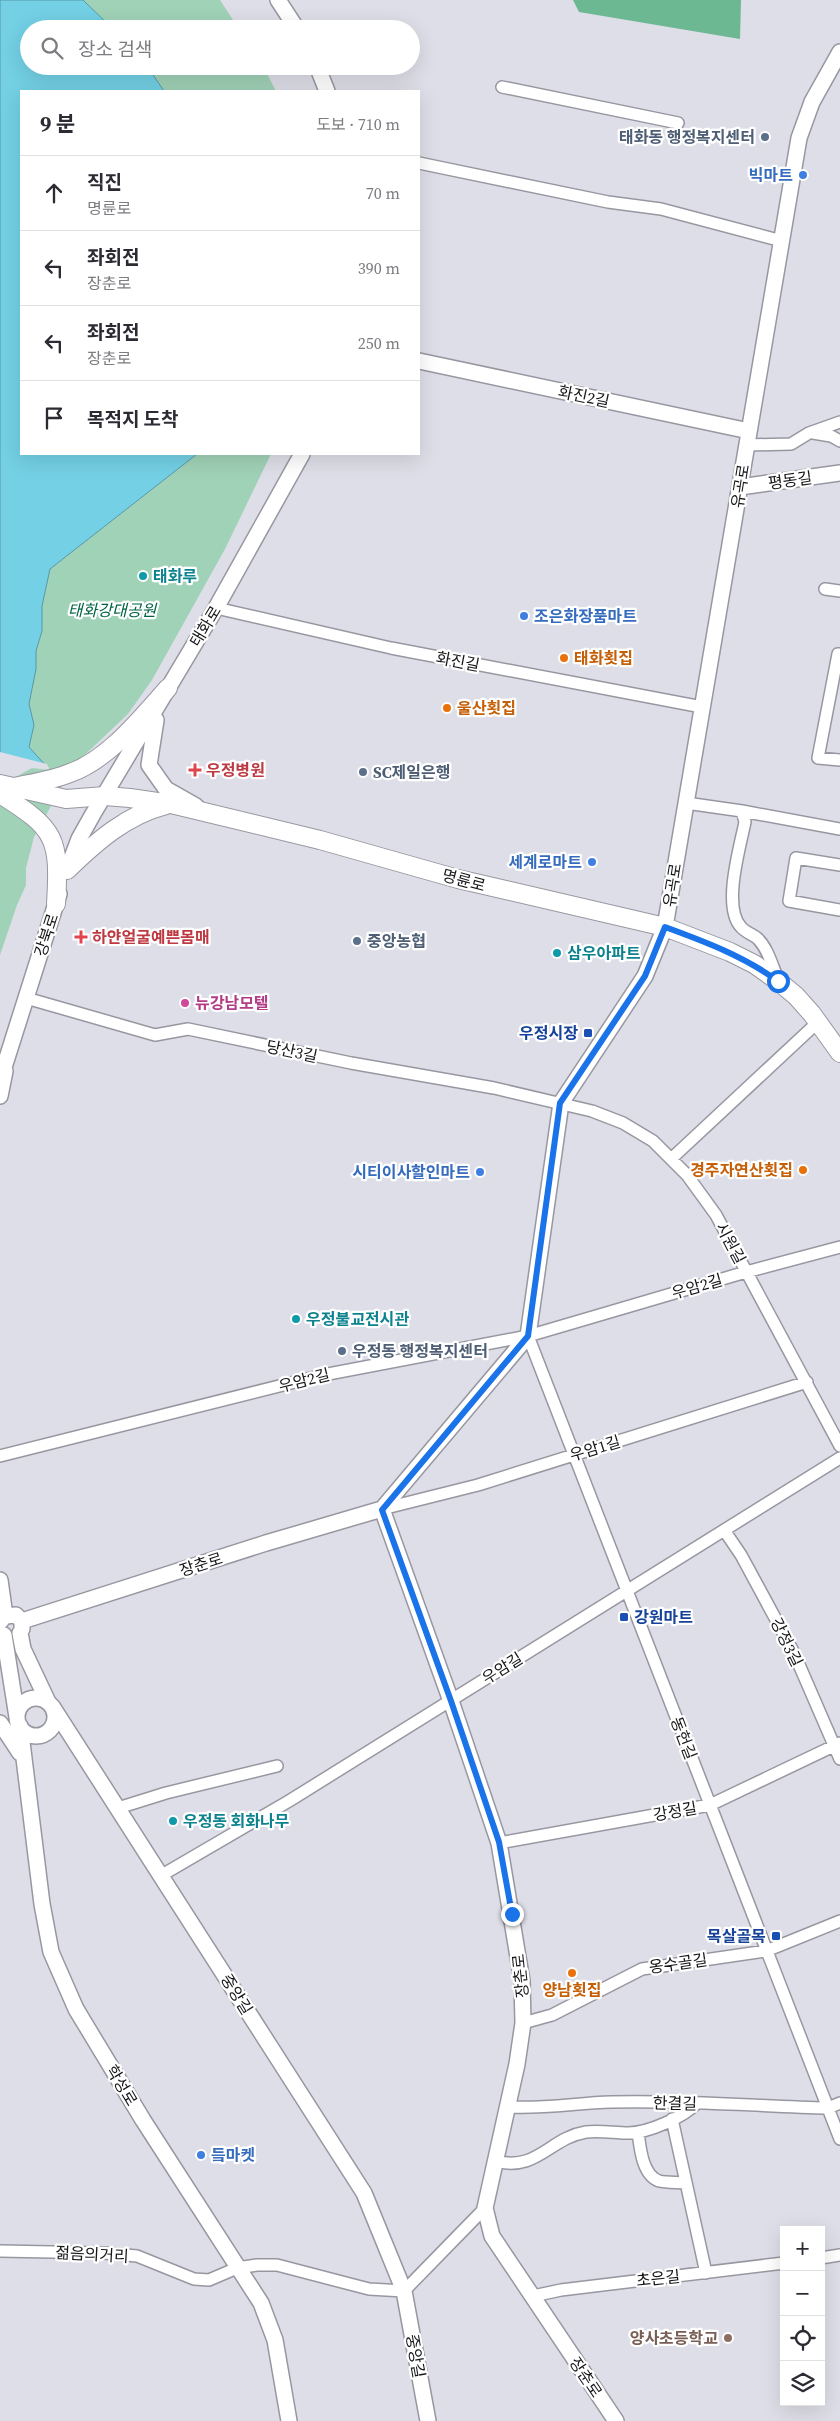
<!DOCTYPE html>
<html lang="ko">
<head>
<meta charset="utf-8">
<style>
  body { margin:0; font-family:"Source Serif 4","Noto Sans KR",serif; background:#f7f7f7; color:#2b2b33 }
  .controls { position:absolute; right:15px; bottom:15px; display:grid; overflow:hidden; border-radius:0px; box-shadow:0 5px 20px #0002 }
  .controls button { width:45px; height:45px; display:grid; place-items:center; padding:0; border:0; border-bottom:1px solid #e1e1e2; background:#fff; color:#2b2b33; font:25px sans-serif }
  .stop { position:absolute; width:15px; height:15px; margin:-11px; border:4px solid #1a73e8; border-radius:50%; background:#fff }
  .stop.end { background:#1a73e8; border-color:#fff; box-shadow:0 1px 5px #0008 }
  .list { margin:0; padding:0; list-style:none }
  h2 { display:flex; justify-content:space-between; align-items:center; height:65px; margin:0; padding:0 20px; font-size:21px }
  h2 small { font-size:16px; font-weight:400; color:#7c7c81 }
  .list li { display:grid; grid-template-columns:32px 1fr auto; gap:15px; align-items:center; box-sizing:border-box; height:75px; padding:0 20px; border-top:1px solid #e1e1e2 }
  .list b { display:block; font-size:19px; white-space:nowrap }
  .list p { margin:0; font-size:16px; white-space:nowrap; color:#7c7c81 }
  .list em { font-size:16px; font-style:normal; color:#7c7c81 }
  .icon { flex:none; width:28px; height:28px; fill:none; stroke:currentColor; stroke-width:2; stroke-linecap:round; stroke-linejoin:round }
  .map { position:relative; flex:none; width:840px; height:2421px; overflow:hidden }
  .search { position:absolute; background:#fff; box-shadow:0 5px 20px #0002; left:20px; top:20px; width:400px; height:55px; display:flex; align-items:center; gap:12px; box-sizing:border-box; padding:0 18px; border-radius:28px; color:#7c7c81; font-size:19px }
  .panel { position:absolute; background:#fff; box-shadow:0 5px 20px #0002; left:20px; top:90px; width:400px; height:365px; border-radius:0px }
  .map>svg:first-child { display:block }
</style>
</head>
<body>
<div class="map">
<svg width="840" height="2421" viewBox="0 0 840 2421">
  <rect width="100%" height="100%" fill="#dedee8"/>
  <!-- green -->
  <path fill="#a0d2b7" d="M83 0H220L239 29H113Z
    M147 66H263L276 91H164Z
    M197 454H271L225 549 152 680 128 714 73 766 34 837 26 868V885L17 905 0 955V796L29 747 34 725 29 704 36 669V651L42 631V606L50 569Z"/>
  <!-- forest -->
  <path fill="#6cb893" d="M573 0H741L740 39 579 12Z"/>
  <!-- water -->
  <path fill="#73d0e5" stroke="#5798a8" d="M0 0H83L113 29H29V66H147L164 91H21V454H197L50 569 42 606V631L36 651V669L29 704 34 725 29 747 48 768 31 766 12 776 0 796Z"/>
  <!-- pier -->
  <path fill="#dedee8" d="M0 752 47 764 50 770 32 768 14 778 0 799Z"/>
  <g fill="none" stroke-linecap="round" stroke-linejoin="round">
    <defs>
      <path id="street" d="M502 87 678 123
        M419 163 608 202 661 209 782 241
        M813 433 831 436 840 441
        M747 445 791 444 809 433 840 422
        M825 589 840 591
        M216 608 391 648 702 707
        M840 654H838L818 758 840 760
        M686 803 742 811 840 829
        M742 811 745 822C740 847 722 907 741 927 745 932 752 934 757 938 768 948 772 966 778 979
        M840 865 796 858 789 901 840 910
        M26 998 155 1035 188 1029 351 1063 494 1088 592 1111 623 1123 653 1141 687 1175 716 1215 840 1446
        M671 1159 818 1022
        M528 1336 840 2139
        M0 1456 323 1375 528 1336 746 1272 840 1247
        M382 1509 478 1485 807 1382
        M724 1530 741 1555 794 1653 840 1759
        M118 1808 166 1793 277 1766
        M499 1843 710 1805 840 1743
        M162 1875 289 1801 840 1458
        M523 2023 552 2015 642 1969 766 1951 840 1921
        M509 2107C544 2109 577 2103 611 2102 683 2100 756 2106 828 2108L840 2103
        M672 2119 706 2273
        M638 2132C640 2147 642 2175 659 2181 667 2183 678 2182 686 2183
        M495 2161C538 2172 549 2138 586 2132 599 2130 615 2133 628 2133 648 2133 684 2117 697 2103
        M0 2251 104 2253 137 2256 194 2279 209 2280 237 2268 257 2265H277L369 2289 404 2291 485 2208
        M821 2258 840 2255
        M533 2296 561 2290 784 2263"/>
      <path id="secondary" d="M278 0 297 29
        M317 66 327 91
        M419 361 749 431
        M740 487 840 473
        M156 720 149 765 166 789 196 806
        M68 868 79 839 93 814 216 608 302 454
        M0 1080 59 894
        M0 1096 5 1071
        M0 1580 5 1616
        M22 1621 266 1543 382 1509
        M0 1622 5 1616 16 1615 22 1621V1629
        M20 1633 23 1649 48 1702
        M4 1635 17 1717
        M17 1717a19 19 0 1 1 38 0a19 19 0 1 1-38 0Z
        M52 1706 364 2193 404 2291 428 2421
        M0 1723 20 1753
        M20 1726 42 1904 51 1952 76 2009 143 2120 261 2303 275 2340 289 2421
        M616 2421 492 2236 485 2208 517 2064 523 2023 522 1981 499 1843 451 1701 382 1509 528 1336 561 1103 645 976 665 927 799 138 812 102 840 52"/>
      <path id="primary" d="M0 784 66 799 105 796 130 798 171 804 320 840 458 879 665 927 730 952 754 964 778 981 796 996 812 1014 840 1053
        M14 787C33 783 53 780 70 773 108 760 142 717 168 688
        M0 794C56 829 60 838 56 904
        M67 870C96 842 126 815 166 805"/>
    </defs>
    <!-- street casing -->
    <use href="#street" stroke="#9897a1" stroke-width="14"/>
    <!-- secondary casing -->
    <use href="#secondary" stroke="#9897a1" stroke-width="18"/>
    <!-- primary casing -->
    <use href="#primary" stroke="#9897a1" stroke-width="20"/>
    <!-- street -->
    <use href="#street" stroke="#fff" stroke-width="11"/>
    <!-- secondary -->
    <use href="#secondary" stroke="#fff" stroke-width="15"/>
    <!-- primary -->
    <use href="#primary" stroke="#fff" stroke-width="18"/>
  </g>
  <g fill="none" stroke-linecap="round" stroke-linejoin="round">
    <!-- route -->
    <path stroke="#1a73e8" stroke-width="6" d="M512 1914 499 1842 451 1701 382 1510 528 1336 560 1103 645 976 665 927C706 942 743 956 778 981"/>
  </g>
  <!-- markers -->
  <g fill="#5c6f8a" stroke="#fff" stroke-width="2">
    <circle cx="765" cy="137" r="5"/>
    <circle cx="363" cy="772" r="5"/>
    <circle cx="357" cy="941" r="5"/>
    <circle cx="342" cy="1351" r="5"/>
  </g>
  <g fill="#3f7fe0" stroke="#fff" stroke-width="2">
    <circle cx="803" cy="175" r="5"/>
    <circle cx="524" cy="616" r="5"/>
    <circle cx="592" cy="862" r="5"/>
    <circle cx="480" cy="1172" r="5"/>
    <circle cx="201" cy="2155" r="5"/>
  </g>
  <g fill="#0f9aa8" stroke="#fff" stroke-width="2">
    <circle cx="143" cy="576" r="5"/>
    <circle cx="557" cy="953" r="5"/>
    <circle cx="296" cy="1319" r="5"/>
    <circle cx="173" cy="1821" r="5"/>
  </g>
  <g fill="#e8710a" stroke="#fff" stroke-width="2">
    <circle cx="564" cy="658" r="5"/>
    <circle cx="447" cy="708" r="5"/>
    <circle cx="803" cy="1170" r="5"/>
    <circle cx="572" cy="1973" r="5"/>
  </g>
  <g fill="#e0444e" stroke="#fff" stroke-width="2">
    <path d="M192.5 762.5h5v5h5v5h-5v5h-5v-5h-5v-5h5z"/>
    <path d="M78.5 929.5h5v5h5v5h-5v5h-5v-5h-5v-5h5z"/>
  </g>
  <circle fill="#d1479c" stroke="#fff" stroke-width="2" cx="185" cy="1003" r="5"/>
  <g fill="#1a4fb4" stroke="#fff" stroke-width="2">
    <rect x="583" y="1028" width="10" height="10" rx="2.5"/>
    <rect x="619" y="1612" width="10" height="10" rx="2.5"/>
    <rect x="771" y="1931" width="10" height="10" rx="2.5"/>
  </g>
  <circle fill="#8d6e63" stroke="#fff" stroke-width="2" cx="728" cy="2338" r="5"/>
  <g text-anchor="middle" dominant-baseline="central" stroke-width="4.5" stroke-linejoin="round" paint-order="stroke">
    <!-- service labels -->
    <g font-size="16" font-weight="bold" fill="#4e5e75" stroke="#fff" text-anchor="start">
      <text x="755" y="137" text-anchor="end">태화동 행정복지센터</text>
      <text x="373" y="772">SC제일은행</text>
      <text x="367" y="941">중앙농협</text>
      <text x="352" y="1351">우정동 행정복지센터</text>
    </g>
    <!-- shop labels -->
    <g font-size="16" font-weight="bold" fill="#366cbe" stroke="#fff" text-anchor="end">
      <text x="793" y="175">빅마트</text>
      <text x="534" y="616" text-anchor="start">조은화장품마트</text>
      <text x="582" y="862">세계로마트</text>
      <text x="470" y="1172">시티이사할인마트</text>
      <text x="211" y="2155" text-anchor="start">듴마켓</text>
    </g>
    <!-- street labels -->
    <g font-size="16" fill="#17171a" stroke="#fff">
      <text transform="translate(584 396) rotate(12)">화진2길</text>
      <text transform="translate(790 480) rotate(-8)">평동길</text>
      <text transform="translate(740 486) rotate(-81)">유곡로</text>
      <text transform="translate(205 626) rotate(-59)">태화로</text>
      <text transform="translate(458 661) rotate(11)">화진길</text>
      <text transform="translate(464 880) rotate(15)">명륜로</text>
      <text transform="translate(672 885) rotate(-81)">유곡로</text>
      <text transform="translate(46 935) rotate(-72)">강북로</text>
      <text transform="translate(292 1051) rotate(12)">당산3길</text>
      <text transform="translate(731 1243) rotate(62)">시원길</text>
      <text transform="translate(697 1286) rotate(-16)">우암2길</text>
      <text transform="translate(304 1380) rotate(-14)">우암2길</text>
      <text transform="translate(595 1448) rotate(-17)">우암1길</text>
      <text transform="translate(201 1564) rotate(-18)">장춘로</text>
      <text transform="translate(787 1642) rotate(64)">강정3길</text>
      <text transform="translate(502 1668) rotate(-32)">우암길</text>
      <text transform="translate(684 1738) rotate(69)">동헌길</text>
      <text transform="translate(675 1811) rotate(-10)">강정길</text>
      <text transform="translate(678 1963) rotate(-8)">옹수골길</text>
      <text transform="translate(520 1976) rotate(-96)">장춘로</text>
      <text transform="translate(237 1994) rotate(58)">중앙길</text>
      <text transform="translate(122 2085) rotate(59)">학성로</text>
      <text transform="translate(675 2103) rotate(1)">한결길</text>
      <text transform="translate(92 2254) rotate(3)">젊음의거리</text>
      <text transform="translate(658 2278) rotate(-6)">초은길</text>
      <text transform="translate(416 2356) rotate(80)">중앙길</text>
      <text transform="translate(586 2377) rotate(56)">장춘로</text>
    </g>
    <!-- culture labels -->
    <g font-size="16" font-weight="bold" fill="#0d838f" stroke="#fff" text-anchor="start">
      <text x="153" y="576">태화루</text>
      <text x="567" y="953">삼우아파트</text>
      <text x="306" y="1319">우정불교전시관</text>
      <text x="183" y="1821">우정동 회화나무</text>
    </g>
    <!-- park labels -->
    <g font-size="16" font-style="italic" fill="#006442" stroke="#fff">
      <text x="112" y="610">태화강대공원</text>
    </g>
    <!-- food labels -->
    <g font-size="16" font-weight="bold" fill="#c56008" stroke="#fff" text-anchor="start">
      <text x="574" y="658">태화횟집</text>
      <text x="457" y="708">울산횟집</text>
      <text x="793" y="1170" text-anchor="end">경주자연산횟집</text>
      <text x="572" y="1990" text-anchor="middle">양남횟집</text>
    </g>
    <!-- health labels -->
    <g font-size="16" font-weight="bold" fill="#be3a42" stroke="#fff" text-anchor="start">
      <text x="206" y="770">우정병원</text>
      <text x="92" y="937">하얀얼굴예쁜몸매</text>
    </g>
    <!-- hotel labels -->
    <g font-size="16" font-weight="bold" fill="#b23c85" stroke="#fff" text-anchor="start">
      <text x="195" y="1003">뉴강남모텔</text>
    </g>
    <!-- transit labels -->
    <g font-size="16" font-weight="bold" fill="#164399" stroke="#fff" text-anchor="end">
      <text x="578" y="1033">우정시장</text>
      <text x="634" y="1617" text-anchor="start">강원마트</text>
      <text x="766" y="1936">목살골목</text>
    </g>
    <!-- education labels -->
    <g font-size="16" font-weight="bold" fill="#785e54" stroke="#fff" text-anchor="end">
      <text x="718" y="2338">양사초등학교</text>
    </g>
  </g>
</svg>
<div class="controls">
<button>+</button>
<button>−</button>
<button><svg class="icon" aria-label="locate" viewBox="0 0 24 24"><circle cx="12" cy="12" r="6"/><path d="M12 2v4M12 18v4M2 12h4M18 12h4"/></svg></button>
<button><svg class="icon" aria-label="layers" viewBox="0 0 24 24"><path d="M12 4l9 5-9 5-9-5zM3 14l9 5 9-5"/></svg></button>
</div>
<div class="stop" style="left:778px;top:981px"></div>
<div class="stop end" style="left:512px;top:1914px"></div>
<div class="search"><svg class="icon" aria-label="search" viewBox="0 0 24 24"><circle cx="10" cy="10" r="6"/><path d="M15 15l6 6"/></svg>장소 검색</div>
<section class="panel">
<h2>9 분<small>도보 · 710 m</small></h2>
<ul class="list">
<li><svg class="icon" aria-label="ahead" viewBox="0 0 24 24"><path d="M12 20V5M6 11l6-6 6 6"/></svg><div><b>직진</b><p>명륜로</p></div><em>70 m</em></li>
<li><svg class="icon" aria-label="left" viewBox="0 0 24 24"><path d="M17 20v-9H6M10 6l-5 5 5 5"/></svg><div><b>좌회전</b><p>장춘로</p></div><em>390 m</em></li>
<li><svg class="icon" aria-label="left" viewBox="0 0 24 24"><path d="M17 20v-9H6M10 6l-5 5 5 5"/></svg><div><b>좌회전</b><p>장춘로</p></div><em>250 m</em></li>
<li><svg class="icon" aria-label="arrive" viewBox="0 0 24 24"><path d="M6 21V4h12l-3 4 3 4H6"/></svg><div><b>목적지 도착</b></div></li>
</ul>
</section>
</div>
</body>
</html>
